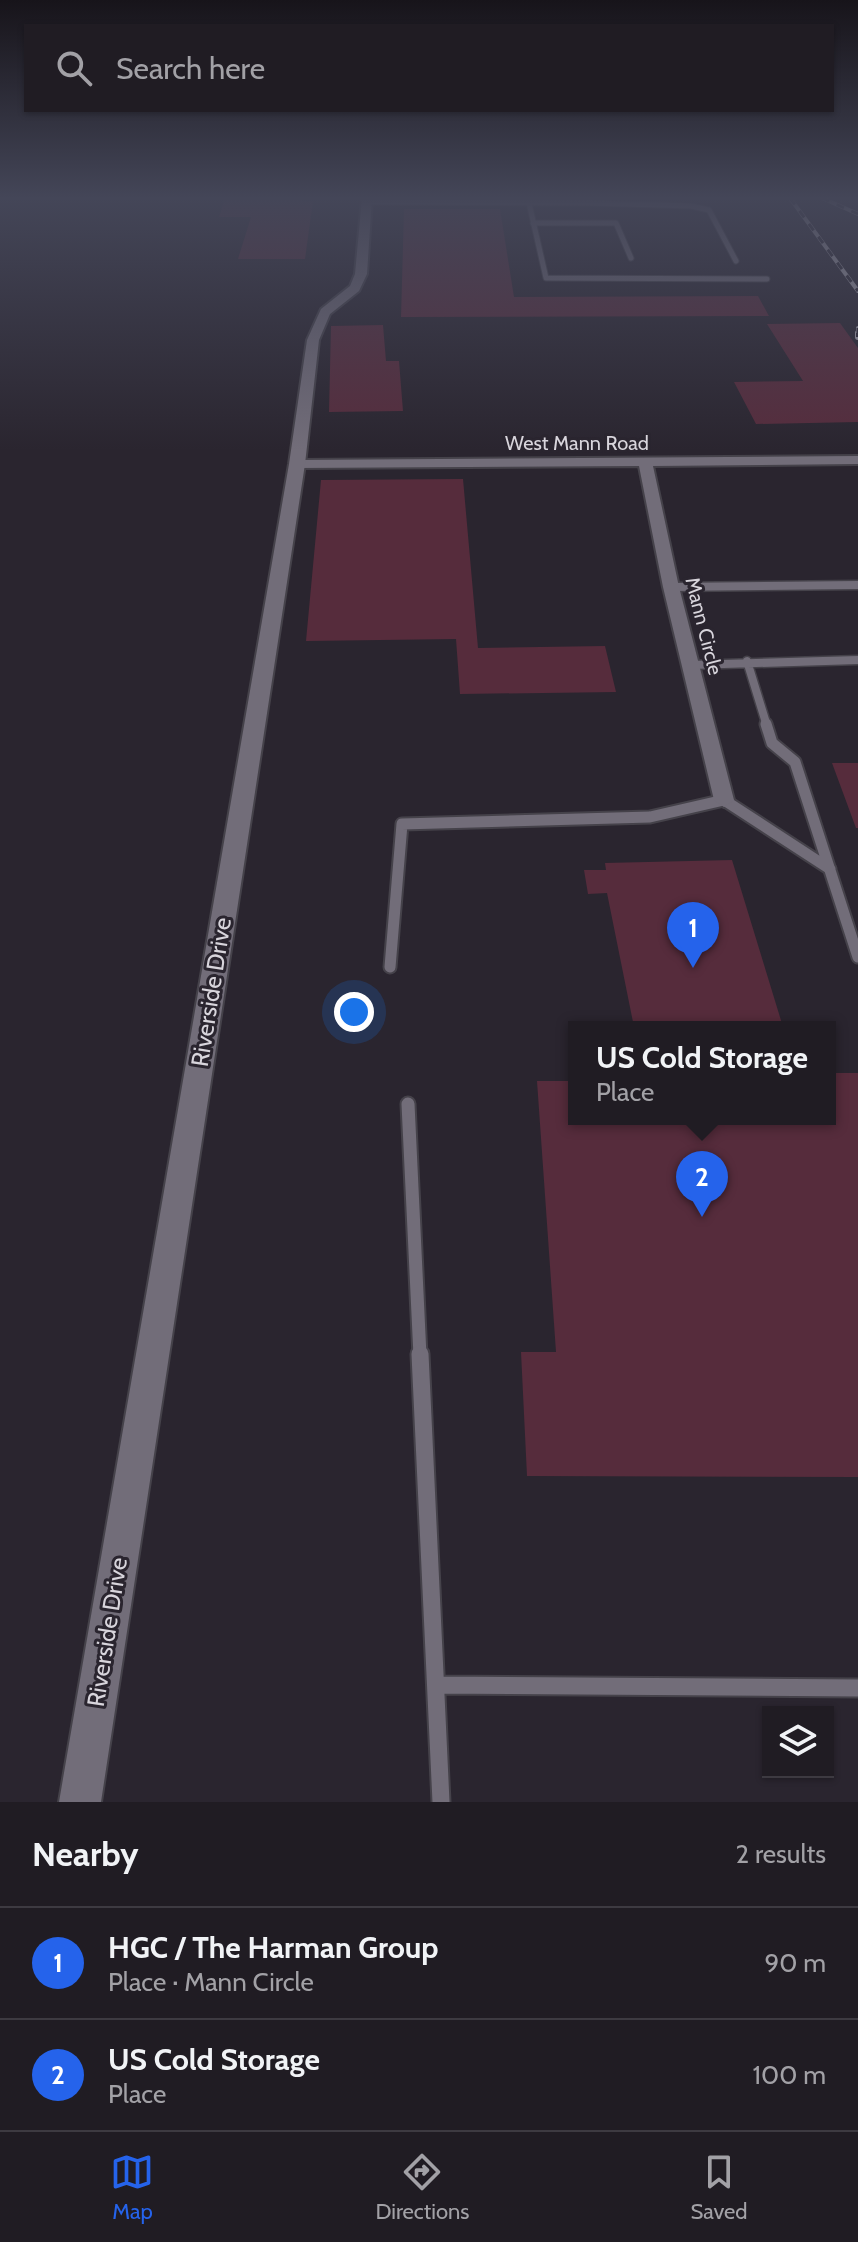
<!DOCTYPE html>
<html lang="en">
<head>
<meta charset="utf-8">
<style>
  body { margin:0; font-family:Cabin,sans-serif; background:#2d2930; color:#f1f3f6 }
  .controls { position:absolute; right:24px; bottom:24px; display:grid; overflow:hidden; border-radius:0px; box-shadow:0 2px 6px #0004 }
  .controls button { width:72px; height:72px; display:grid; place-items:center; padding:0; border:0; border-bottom:2px solid #3d3a41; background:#201c23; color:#f1f3f6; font:40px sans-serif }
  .you { position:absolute; left:354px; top:1012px; width:28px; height:28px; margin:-20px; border:6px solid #fff; border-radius:50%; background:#1a73e8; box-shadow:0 0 0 12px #1a73e833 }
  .badge { display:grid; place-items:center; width:52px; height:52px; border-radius:50%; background:#2563eb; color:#fff; font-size:26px; font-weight:700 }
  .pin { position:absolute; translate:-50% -66px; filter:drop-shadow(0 2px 4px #0008) }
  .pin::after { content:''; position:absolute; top:42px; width:28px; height:24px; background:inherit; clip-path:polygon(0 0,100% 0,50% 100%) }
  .popup { position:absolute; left:568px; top:1021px; width:268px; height:104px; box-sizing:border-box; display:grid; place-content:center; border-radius:0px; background:#201c23; filter:drop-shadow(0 2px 6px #0005); font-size:26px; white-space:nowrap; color:#a2a1a6 }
  .popup b { font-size:30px; color:#f1f3f6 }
  .popup::after { content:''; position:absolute; left:50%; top:100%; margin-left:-16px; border:16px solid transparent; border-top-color:#201c23 }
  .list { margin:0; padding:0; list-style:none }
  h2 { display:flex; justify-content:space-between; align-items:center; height:104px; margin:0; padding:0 32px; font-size:34px }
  h2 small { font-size:26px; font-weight:400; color:#a2a1a6 }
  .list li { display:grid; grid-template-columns:52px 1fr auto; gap:24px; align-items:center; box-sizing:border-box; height:112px; padding:0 32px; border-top:2px solid #3d3a41 }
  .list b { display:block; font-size:30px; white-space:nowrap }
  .list p { margin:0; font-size:26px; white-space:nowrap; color:#a2a1a6 }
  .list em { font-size:26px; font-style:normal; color:#a2a1a6 }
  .icon { flex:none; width:44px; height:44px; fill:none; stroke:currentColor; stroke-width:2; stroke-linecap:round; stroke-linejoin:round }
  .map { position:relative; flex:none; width:858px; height:1802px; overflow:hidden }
  .search { position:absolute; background:#201c23; box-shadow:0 2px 6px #0004; left:24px; right:24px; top:24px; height:88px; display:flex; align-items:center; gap:20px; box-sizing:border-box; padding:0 28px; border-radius:0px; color:#a2a1a6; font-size:30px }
  .sheet { height:328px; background:#201c23 }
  nav { display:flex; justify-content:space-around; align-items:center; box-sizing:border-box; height:112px; border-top:2px solid #3d3a41; background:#201c23; font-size:22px; color:#a2a1a6 }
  nav a { display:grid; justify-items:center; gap:4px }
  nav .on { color:#2563eb }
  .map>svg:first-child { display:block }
</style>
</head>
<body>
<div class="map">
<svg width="858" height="1802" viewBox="0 0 858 1802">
  <rect width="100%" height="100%" fill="#2a252f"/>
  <!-- building -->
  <path fill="#562c3c" d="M225 198H302V201H313L305 259H238L251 217H219Z
    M404 209H500L514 297 758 296 769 316 401 317Z
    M840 323 858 348V422L756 424 734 382 803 381 767 324Z
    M383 325 386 361H399L403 411 329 412 331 326Z
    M463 479 478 648 605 646 616 692 460 694 456 639 306 641 321 480Z
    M832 763H858V828H856Z
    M732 860 783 1027H634L607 893 588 894 584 870H606L605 863Z
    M830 1073H858V1477L527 1476 521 1352H556L537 1081H574V1119H830Z"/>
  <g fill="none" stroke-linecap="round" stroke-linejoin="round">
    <defs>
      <path id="lane-far4" d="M367 202 591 203 590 198
        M529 203 546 278 767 279
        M591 203 691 206 709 210 736 261
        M533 223H616L631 258"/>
      <path id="lane-far3" d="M671 587 858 585
        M747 661 767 726
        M691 665 858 660"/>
      <path id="lane-far2" d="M766 724 772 743 795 762 858 957
        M390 967 402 824 650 817 724 800 830 869"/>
      <path id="lane-far1" d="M408 1104 420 1356"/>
      <path id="lane" d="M420 1354 441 1802
        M437 1685 858 1688"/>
      <path id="street" d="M858 456V464L653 466 679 587 734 800 724 807 714 800 663 587 639 466 297 468 290 464 297 460Z"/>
      <path id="secondary" d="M362 198H372L367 274 359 291 330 314 319 340 305 464 101 1802H59L289 464 307 340 321 309 350 286 355 274Z"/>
    </defs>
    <!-- lane-far4 casing -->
    <use href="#lane-far4" stroke="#45424a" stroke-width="7"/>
    <!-- lane-far3 casing -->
    <use href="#lane-far3" stroke="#45424a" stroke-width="11"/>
    <!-- lane-far2 casing -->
    <use href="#lane-far2" stroke="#45424a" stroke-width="15"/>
    <!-- lane-far1 casing -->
    <use href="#lane-far1" stroke="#45424a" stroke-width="17"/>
    <!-- lane casing -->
    <use href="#lane" stroke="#45424a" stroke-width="21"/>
    <!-- street casing -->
    <use href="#street" stroke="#45424a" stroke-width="4"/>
    <!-- secondary casing -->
    <use href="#secondary" stroke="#45424a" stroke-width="4"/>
    <!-- lane-far4 -->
    <use href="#lane-far4" stroke="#726d79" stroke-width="5"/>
    <!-- lane-far3 -->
    <use href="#lane-far3" stroke="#726d79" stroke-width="8"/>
    <!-- lane-far2 -->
    <use href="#lane-far2" stroke="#726d79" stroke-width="11"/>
    <!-- lane-far1 -->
    <use href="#lane-far1" stroke="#726d79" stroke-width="13"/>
    <!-- lane -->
    <use href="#lane" stroke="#726d79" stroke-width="17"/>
    <!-- street -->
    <use href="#street" fill="#726d79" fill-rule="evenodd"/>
    <!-- secondary -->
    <use href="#secondary" fill="#726d79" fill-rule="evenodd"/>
    <defs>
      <path id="rail-far1" d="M790 198 858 291
        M822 198 858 214
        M858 328V335"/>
      <path id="rail" d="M858 333V337"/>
    </defs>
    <!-- rail-far1 casing -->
    <use href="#rail-far1" stroke="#b3afb7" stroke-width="4"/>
    <!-- rail casing -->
    <use href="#rail" stroke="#b3afb7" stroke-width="6"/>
    <!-- rail-far1 -->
    <use href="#rail-far1" stroke="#2a252f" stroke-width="3" stroke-dasharray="8" stroke-linecap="butt"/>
    <!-- rail -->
    <use href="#rail" stroke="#2a252f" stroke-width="4" stroke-dasharray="11" stroke-linecap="butt"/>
  </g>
  <!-- sky -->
  <linearGradient id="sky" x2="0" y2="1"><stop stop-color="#17141a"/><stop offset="0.44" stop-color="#444658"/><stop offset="1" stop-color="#444658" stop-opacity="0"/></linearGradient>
  <rect width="858" height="450" fill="url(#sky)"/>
  <g text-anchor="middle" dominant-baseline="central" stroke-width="6" stroke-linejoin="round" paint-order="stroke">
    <!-- far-street labels -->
    <g font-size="20" fill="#d8d5dc" stroke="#2a252f">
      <text x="577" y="443">West Mann Road</text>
      <text transform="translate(704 626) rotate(76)">Mann Circle</text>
    </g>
    <!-- street labels -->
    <g font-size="24" fill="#d8d5dc" stroke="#2a252f">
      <text transform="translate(211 992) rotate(-81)">Riverside Drive</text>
      <text transform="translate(107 1632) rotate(-81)">Riverside Drive</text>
    </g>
  </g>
</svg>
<div class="controls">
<button><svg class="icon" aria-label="layers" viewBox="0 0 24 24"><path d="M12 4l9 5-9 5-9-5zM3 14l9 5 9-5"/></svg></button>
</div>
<div class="you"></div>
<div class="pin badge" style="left:693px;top:968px">1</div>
<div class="pin badge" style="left:702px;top:1217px">2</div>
<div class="popup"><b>US Cold Storage</b>Place</div>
<div class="search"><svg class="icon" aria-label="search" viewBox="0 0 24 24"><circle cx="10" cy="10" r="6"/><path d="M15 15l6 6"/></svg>Search here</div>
</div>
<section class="sheet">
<h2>Nearby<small>2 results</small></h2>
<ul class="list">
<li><span class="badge">1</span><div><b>HGC / The Harman Group</b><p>Place · Mann Circle</p></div><em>90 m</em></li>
<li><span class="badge">2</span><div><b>US Cold Storage</b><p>Place</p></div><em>100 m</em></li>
</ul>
</section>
<nav>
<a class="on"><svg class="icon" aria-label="map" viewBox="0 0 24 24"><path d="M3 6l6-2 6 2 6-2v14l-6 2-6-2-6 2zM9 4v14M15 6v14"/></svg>Map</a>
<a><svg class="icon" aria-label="directions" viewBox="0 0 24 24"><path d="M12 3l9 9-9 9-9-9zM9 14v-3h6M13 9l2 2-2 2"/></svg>Directions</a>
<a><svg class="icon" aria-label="saved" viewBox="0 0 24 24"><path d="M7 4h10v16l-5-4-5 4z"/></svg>Saved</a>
</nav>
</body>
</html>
